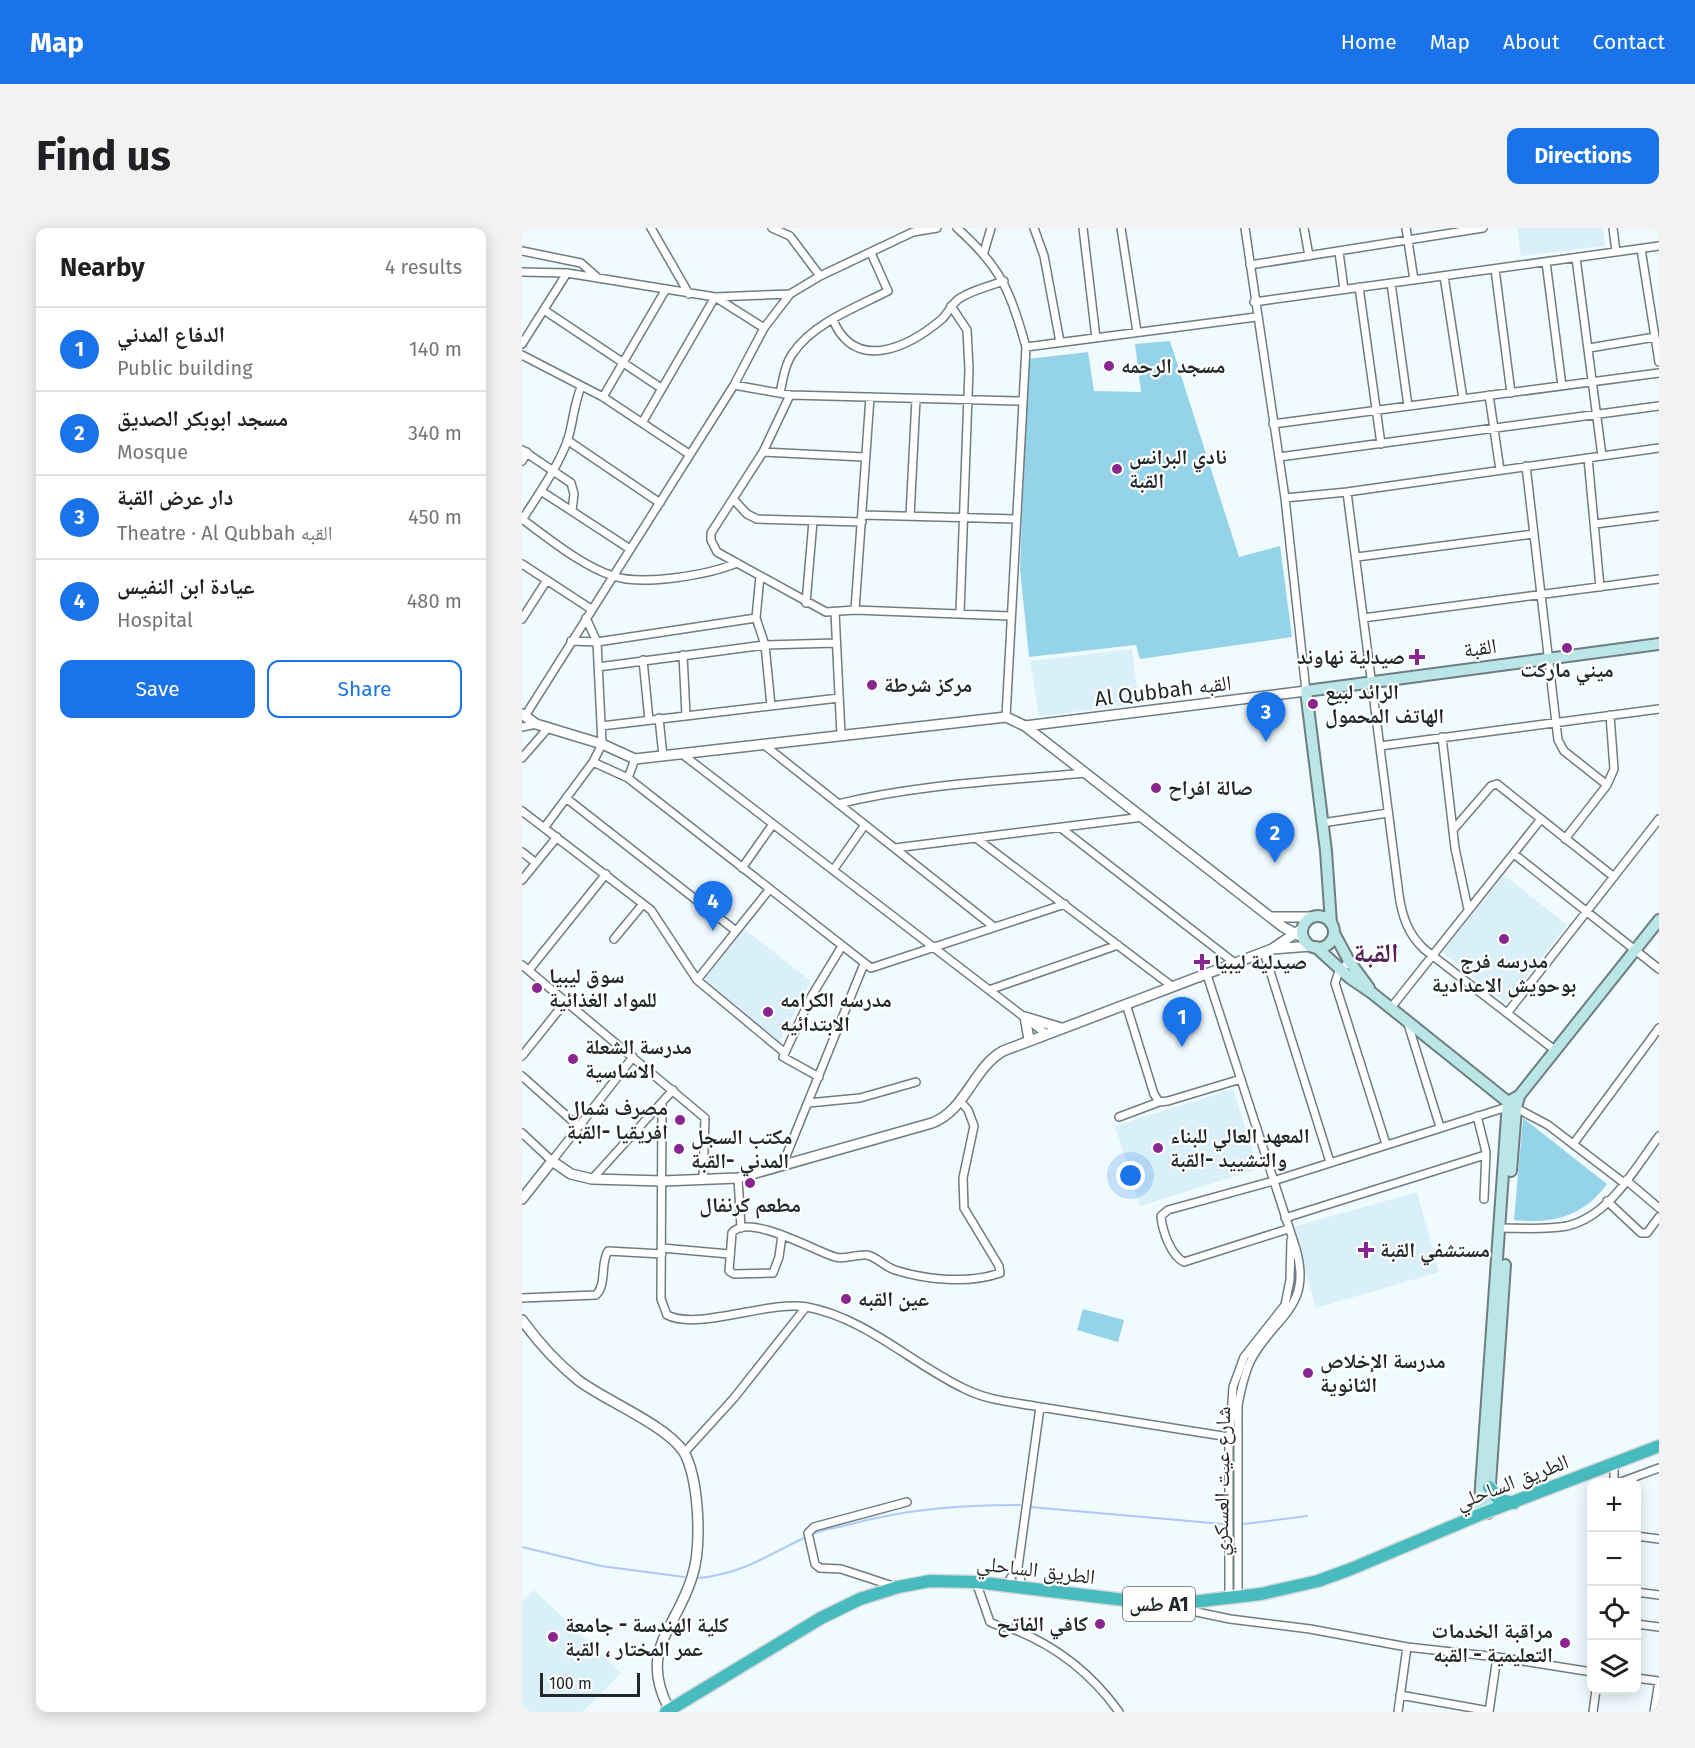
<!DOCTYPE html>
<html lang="en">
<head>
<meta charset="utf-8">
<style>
  body { margin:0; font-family:"Fira Sans","Noto Naskh Arabic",sans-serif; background:#f2f2f2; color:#202124 }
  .controls { position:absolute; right:18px; bottom:18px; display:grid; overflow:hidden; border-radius:12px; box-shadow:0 3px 15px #0003 }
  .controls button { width:54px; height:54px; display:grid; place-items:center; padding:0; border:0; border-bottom:2px solid #e0e0e0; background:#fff; color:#202124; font:30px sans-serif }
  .scale { position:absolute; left:18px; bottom:15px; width:100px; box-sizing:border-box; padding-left:6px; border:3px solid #22282a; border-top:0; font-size:16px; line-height:21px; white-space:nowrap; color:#22282a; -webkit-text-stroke:4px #fff; paint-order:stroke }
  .you { position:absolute; left:609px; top:948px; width:21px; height:21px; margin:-15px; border:4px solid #fff; border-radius:50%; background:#1a73e8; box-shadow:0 0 0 9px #1a73e833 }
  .badge { display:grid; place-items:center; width:39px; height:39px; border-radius:50%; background:#1a73e8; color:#fff; font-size:20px; font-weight:700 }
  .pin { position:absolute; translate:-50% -50px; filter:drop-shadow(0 2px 3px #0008) }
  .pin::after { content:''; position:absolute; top:32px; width:21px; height:18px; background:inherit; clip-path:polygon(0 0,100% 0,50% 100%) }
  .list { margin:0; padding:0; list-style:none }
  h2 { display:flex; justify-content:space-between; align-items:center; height:78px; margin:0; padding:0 24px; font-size:26px }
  h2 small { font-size:20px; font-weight:400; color:#757577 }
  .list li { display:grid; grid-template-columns:39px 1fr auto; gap:18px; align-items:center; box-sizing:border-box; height:84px; padding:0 24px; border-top:2px solid #e0e0e0 }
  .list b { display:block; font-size:22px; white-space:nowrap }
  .list p { margin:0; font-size:20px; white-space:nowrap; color:#757577 }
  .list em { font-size:20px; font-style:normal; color:#757577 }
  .actions { display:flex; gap:12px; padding:18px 24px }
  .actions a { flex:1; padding:14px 0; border:2px solid #1a73e8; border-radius:12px; text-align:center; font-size:21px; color:#1a73e8 }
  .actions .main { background:#1a73e8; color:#fff }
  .icon { flex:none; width:33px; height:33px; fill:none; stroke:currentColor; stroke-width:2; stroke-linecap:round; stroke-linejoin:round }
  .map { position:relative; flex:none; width:1137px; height:1484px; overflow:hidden; border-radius:12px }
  header { display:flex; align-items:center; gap:36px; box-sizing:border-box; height:84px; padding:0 30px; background:#1a73e8; color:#fff }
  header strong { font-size:28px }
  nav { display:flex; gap:33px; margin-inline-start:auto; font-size:21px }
  .intro { display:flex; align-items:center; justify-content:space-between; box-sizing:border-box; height:144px; padding:0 36px }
  h1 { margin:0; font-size:42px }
  .button { padding:15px 27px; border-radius:12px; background:#1a73e8; color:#fff; font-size:21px; font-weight:700 }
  main { display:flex; gap:36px; padding:0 36px }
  aside { flex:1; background:#fff; border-radius:12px; box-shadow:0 3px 15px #0003 }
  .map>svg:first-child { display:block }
</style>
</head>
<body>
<header>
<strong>Map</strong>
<nav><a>Home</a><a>Map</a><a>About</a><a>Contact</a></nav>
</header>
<div class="intro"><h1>Find us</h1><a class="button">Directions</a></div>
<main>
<aside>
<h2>Nearby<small>4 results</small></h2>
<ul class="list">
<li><span class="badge">1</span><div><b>الدفاع المدني</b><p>Public building</p></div><em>140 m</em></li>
<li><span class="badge">2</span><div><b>مسجد ابوبكر الصديق</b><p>Mosque</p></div><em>340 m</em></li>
<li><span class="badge">3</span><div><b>دار عرض القبة</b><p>Theatre · Al Qubbah القبه</p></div><em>450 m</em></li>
<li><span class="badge">4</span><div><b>عيادة ابن النفيس</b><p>Hospital</p></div><em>480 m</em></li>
</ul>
<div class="actions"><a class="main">Save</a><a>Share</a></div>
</aside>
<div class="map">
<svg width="1137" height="1484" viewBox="0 0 1137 1484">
  <rect width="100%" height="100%" fill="#effbff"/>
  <!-- built -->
  <path fill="#d9f0f8" d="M995 0H1081L1083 18 999 28Z
    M610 421 617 476 517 488 508 433Z
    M982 647 1045 697 984 775 920 724Z
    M222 701 289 753 257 814 180 754Z
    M711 861 736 941 618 978 593 898Z
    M895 964 917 1044 794 1080 771 999Z
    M12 1362 99 1445 60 1484H0V1374Z"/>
  <!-- green -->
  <path fill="#95d4e8" d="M648 113 717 329 758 318 770 409 618 431 614 417 507 429 498 341 506 131 566 124 572 163 619 164 613 116Z
    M1001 890 1085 956C1061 989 1031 996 992 992Z
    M561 1081 602 1092 596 1114 555 1102Z"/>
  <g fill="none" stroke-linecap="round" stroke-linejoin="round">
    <!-- stream -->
    <path stroke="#adc9fc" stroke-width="2" d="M508 1279 701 1296
      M722 1296 785 1288
      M0 1319 79 1338 162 1349
      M176 1350C222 1346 249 1325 290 1306 301 1301 314 1300 325 1297 384 1281 438 1277 498 1277"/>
    <defs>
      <path id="minor" d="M129 0 167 66
        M250 0 268 8 298 48
        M435 0C479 39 489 64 504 119
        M512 0 522 28 538 114
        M561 0 574 110
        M599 0 615 104
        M723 0 763 270 784 463
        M782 0 787 28
        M884 0 892 52
        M1091 0 1094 24
        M1119 21 1137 134
        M0 23 59 35 76 50
        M462 24 469 0
        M817 24 822 61
        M1054 30 1080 228
        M1024 34 1040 158
        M728 37 961 0
        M973 41 989 165
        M0 44 45 45 193 69 242 100
        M922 48 941 171
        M869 55 886 178
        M837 59 859 216
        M732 74 1137 18
        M429 78 445 102 447 141 438 385
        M22 82 139 160
        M311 92C334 146 388 118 420 91 427 84 430 75 438 70 451 62 467 58 482 53
        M0 116 45 45
        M1067 120 1133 109
        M0 127 81 169 167 226
        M212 157 242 100 268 66 298 48 391 4 415 0
        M258 165C261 151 263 136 271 125 291 95 335 79 366 63L349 25
        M268 167 241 224 189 305V312L195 324 304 384 333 382 488 388
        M967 167 978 242
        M81 169 144 61
        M120 195 193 69 268 66
        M751 196 1137 145
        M45 212 138 275
        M0 222 49 255 52 266 50 283
        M241 224 342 229
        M757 229 1137 178
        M1066 230 1078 359
        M0 233 5 224
        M1004 238 1036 512 1042 523 1085 557
        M19 263 108 321
        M825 264 877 667C880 688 886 706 902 721L1034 823
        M763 270 825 264 1137 220
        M212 272 225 286 235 291 340 294
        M341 287 494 291
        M388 288 394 171
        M0 291C26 310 60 338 91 348 121 358 186 347 215 335
        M0 292C16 267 34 242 45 214 51 197 51 179 59 159
        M1073 296 1137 288
        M835 329 1012 306
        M0 336 69 381
        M238 348 234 390 243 417 249 478
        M284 375 291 293
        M333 382 348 169
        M313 384 319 507
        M841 390 1137 351
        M0 391 25 352
        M49 413 75 414 234 390
        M161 427 164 487
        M121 432 127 492
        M76 439 243 417 314 415
        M3 488 212 157 268 167 500 173
        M484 489 504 119 734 89
        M137 490 141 528
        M79 498 317 470
        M0 499 14 496
        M920 509 933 620 946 681
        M241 516 472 699
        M858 518 1137 481
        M160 526 523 805
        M0 530 26 500
        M71 534 106 550 349 740 543 676
        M106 550 113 531
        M44 570 214 703
        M316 576C396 556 481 553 563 545
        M0 583 129 682 175 752 263 825
        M800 595 866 585
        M22 600 71 534 80 516 75 414 64 390
        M539 600 714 736
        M931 602 969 558 975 556 1092 649
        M454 610 651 759
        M1043 611 1085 557 1092 541 1088 487
        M373 620 621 589
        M0 624 14 635
        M992 626 1137 741
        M220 640 251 596
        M312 641 342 598
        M0 652 35 609
        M92 711 121 676
        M742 724 808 934
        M827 733 816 746 813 755 864 916
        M0 737 183 890 181 952
        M7 742 84 646
        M685 747 774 1021C791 1081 751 1089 729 1132 722 1146 719 1162 716 1177V1368
        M175 752 247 662
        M467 762 596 717
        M604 776 632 866 637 874
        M868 781 1019 591
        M986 784 1137 591
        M886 796 918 899
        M0 828 44 773
        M0 848 56 898
        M297 849 261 829 289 769 320 718
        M140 875 139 1071 145 1087C176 1103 247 1072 285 1079 344 1090 390 1136 443 1161 467 1173 492 1174 518 1179L496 1339 500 1359
        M286 875 338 870 394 854
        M994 880 1026 897 1102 955
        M955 888 964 924 962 971
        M597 889 637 874 646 873 719 851
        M0 905 30 933 111 829
        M1052 915 1137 800
        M260 938 342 736
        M216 950 219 1000
        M70 951 151 862
        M1104 952 1137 980
        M1085 973 1119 1005H1125L1137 989
        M763 990 963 927
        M979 1000C1000 1000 1024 1002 1045 998 1088 988 1113 940 1137 908
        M766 1001 662 1034C649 1028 640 1002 639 988L646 982 751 953 985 879
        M260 1007 257 1029 251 1045 212 1046 207 1043 210 1005C225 984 293 1023 313 1029 323 1032 334 1026 345 1027 355 1029 363 1039 373 1042 404 1052 447 1056 478 1045L477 1038 442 980 441 950 452 898 446 882 438 873
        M140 1020 207 1026
        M0 1070 74 1067C85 1056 78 1036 86 1023L140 1026
        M518 1179 707 1209
        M162 1225 212 1170 284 1079
        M1092 1254V1236
        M1099 1254 1137 1240
        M1114 1308 1137 1311
        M454 1354 468 1394C475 1398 483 1399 491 1401 534 1418 570 1446 597 1484
        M484 1357 496 1339
        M374 1359 319 1341 298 1340 293 1336 286 1305 292 1299 385 1274
        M1114 1364 1137 1367
        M707 1370V1220L711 1159 722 1129 763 1077 768 1052 769 1012
        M651 1379 708 1391 788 1401 885 1419 975 1429 1070 1444
        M1114 1396 1137 1399
        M1114 1450 1137 1453
        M878 1467 967 1483
        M876 1484 885 1419
        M967 1484 975 1429
        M1071 1484 1074 1462
        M1132 1484 1137 1453"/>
      <path id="tertiary" d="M0 486 14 496 80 516 113 531 484 489 503 498 761 699 782 710
        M503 498 784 463
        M750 689H791
        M750 721 789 718
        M507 811 503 789 539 800
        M0 971 30 933 49 946 70 951 141 953 216 950 410 895C444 882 451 840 481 823L750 721 781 700
        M0 1092C16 1114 35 1135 56 1152 83 1173 150 1199 164 1228 177 1257 180 1319 170 1349 154 1402 116 1421 147 1481"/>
      <path id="secondary" d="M780 704a16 16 0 1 1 32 0a16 16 0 1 1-32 0Z
        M809 695 804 623 784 463 1137 416
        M812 705 827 733 847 760
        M794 719 828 750 850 765 991 878
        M989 943 994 880 997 868
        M966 1285 983 1037
        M957 1287 986 874 997 868 1137 692"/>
      <path id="trunk" d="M967 1259 977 1272 992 1275
        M144 1484 299 1390 338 1371 376 1359 408 1353 454 1354 644 1377 739 1366 796 1353 829 1341 957 1287 1137 1218"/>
    </defs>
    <!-- minor casing -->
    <use href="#minor" stroke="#6f7c81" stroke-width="10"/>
    <!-- tertiary casing -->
    <use href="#tertiary" stroke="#6f7c81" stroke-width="12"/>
    <!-- secondary casing -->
    <use href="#secondary" stroke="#6f7c81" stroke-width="14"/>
    <!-- trunk casing -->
    <use href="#trunk" stroke="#d7d8d9" stroke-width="15"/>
    <!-- minor -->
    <use href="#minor" stroke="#fff" stroke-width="7"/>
    <!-- tertiary -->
    <use href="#tertiary" stroke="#fff" stroke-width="9"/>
    <!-- secondary -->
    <use href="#secondary" stroke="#bae6e7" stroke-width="10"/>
    <!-- trunk -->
    <use href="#trunk" stroke="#48bbbf" stroke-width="12"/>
  </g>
  <!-- markers -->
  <g fill="#88258e" stroke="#fff" stroke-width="2">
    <circle cx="587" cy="138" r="6"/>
    <circle cx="595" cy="241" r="6"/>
    <circle cx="1045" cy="420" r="6"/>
    <path d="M892 420h6v6h6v6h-6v6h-6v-6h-6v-6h6z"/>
    <circle cx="350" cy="457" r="6"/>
    <circle cx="791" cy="476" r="6"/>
    <circle cx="634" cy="560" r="6"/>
    <circle cx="982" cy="711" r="6"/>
    <path d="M677 725h6v6h6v6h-6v6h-6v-6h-6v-6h6z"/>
    <circle cx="15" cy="760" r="6"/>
    <circle cx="246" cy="784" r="6"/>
    <circle cx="51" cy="831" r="6"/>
    <circle cx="158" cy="892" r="6"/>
    <circle cx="636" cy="920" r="6"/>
    <circle cx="157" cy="921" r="6"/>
    <circle cx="228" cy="955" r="6"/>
    <path d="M841 1013h6v6h6v6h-6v6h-6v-6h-6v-6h6z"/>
    <circle cx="324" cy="1071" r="6"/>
    <circle cx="786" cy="1145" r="6"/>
    <circle cx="578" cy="1396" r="6"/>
    <circle cx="31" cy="1409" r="6"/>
    <circle cx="1043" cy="1415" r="6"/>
  </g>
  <g text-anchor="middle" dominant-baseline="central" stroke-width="4.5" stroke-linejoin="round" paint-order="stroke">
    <!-- shield labels -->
    <rect fill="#fff" stroke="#64686a" stroke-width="1.5" x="601" y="1359" width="72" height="34" rx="4.5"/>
    <g font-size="20" font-weight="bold" fill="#22282a">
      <text x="637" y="1376">طس A1</text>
    </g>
    <!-- poi labels -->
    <g font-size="21" font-weight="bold" fill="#22282a" stroke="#fff" text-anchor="start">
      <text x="599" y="138">مسجد الرحمه</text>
      <text x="607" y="229">نادي البرانس<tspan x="607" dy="24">القبة</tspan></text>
      <text x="883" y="429" text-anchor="end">صيدلية نهاوند</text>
      <text x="1045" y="442" text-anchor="middle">ميني ماركت</text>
      <text x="362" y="457">مركز شرطة</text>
      <text x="803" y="464">الرائد لبيع<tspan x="803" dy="24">الهاتف المحمول</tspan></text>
      <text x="646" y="560">صالة افراح</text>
      <text x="982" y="733" text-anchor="middle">مدرسه فرج<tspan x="982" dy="24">بوحويش الاعدادية</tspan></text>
      <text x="692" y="734">صيدلية ليبيا</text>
      <text x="27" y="748">سوق ليبيا<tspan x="27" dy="24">للمواد الغذائية</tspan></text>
      <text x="258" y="772">مدرسه الكرامه<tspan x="258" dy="24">الابتدائيه</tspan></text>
      <text x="63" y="819">مدرسة الشعلة<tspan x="63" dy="24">الاساسية</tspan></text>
      <text x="146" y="880" text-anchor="end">مصرف شمال<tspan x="146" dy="24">افريقيا -القبة</tspan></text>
      <text x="648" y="908">المعهد العالي للبناء<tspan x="648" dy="24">والتشييد -القبة</tspan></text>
      <text x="169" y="909">مكتب السجل<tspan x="169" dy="24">المدني -القبة</tspan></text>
      <text x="228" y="977" text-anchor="middle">مطعم كرنفال</text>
      <text x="858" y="1022">مستشفي القبة</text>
      <text x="336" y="1071">عين القبه</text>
      <text x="798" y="1133">مدرسة الإخلاص<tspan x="798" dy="24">الثانوية</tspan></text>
      <text x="566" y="1396" text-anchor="end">كافي الفاتح</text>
      <text x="43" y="1397">كلية الهندسة - جامعة<tspan x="43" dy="24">عمر المختار ، القبة</tspan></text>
      <text x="1031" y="1403" text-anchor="end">مراقبة الخدمات<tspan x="1031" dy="24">التعليمية - القبه</tspan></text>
    </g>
    <!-- street labels -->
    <g font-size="21" fill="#22282a" stroke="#fff">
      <text transform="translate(958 420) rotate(-8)">القبة</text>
      <text transform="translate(641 463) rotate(-7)">Al Qubbah القبه</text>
      <text transform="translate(700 1253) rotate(-89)">شارع عيت العسكري</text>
      <text transform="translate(990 1254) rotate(-21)">الطريق الساحلي</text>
      <text transform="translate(514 1342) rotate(7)">الطريق الساحلي</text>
    </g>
    <!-- district labels -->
    <g font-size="27" font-weight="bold" fill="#522354" stroke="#fff">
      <text x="854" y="725">القبة</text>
    </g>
  </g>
</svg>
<div class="controls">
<button>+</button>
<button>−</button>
<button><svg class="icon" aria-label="locate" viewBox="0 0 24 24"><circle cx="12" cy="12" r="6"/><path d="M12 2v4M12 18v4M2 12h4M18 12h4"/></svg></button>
<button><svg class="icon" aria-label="layers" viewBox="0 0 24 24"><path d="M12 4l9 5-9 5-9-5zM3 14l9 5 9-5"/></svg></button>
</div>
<div class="scale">100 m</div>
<div class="you"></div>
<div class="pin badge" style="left:660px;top:819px">1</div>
<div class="pin badge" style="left:753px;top:635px">2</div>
<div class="pin badge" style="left:744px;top:514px">3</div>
<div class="pin badge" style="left:191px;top:703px">4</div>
</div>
</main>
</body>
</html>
